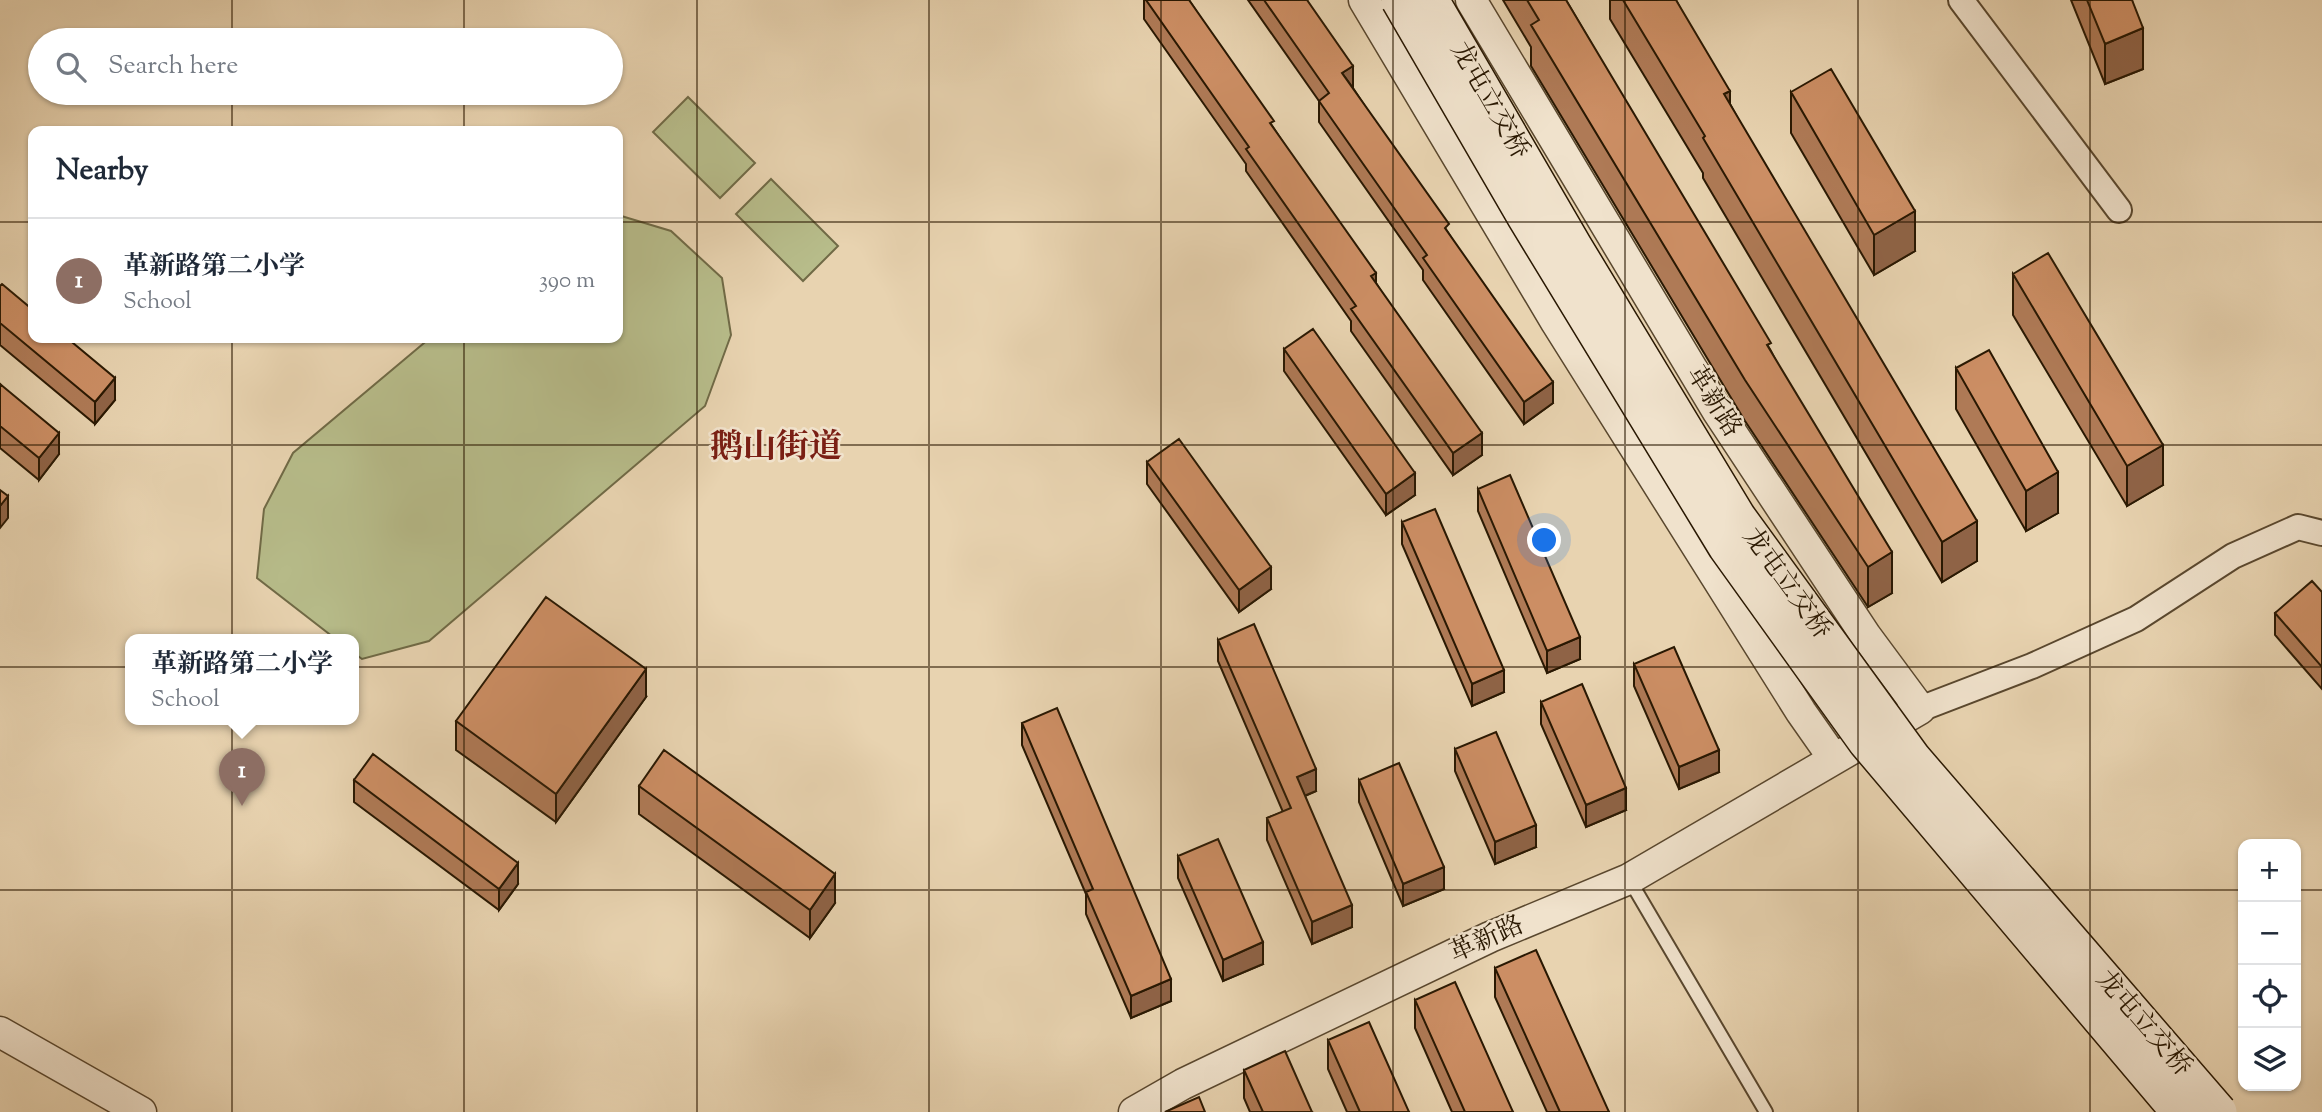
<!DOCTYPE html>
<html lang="en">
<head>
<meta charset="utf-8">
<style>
  body { margin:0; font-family:"Sorts Mill Goudy","Noto Serif SC",serif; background:#f6f6f7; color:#1f2937 }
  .controls { position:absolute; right:21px; bottom:21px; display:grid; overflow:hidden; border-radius:14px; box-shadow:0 2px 5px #0004 }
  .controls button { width:63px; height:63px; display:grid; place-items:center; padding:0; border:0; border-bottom:2px solid #e0e1e3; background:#fff; color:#1f2937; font:35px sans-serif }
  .you { position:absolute; left:1545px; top:541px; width:24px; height:24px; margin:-18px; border:5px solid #fff; border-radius:50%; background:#1a73e8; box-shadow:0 0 0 10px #1a73e833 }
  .badge { display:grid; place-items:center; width:46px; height:46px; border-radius:50%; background:#db2777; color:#fff; font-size:23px; font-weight:700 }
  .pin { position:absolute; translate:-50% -58px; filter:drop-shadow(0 2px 4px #0008) }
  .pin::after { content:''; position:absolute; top:37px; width:24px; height:21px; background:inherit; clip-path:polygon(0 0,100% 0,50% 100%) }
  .popup { position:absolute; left:125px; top:634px; width:234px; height:91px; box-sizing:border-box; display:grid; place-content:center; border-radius:14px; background:#fff; filter:drop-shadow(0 2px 5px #0005); font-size:23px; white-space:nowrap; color:#747a83 }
  .popup b { font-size:26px; color:#1f2937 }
  .popup::after { content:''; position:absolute; left:50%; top:100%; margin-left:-14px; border:14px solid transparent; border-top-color:#fff }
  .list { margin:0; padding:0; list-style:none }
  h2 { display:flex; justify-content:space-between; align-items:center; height:91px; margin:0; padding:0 28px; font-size:30px }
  h2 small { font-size:23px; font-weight:400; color:#747a83 }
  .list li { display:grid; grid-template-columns:46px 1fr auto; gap:21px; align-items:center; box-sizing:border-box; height:126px; padding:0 28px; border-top:2px solid #e0e1e3 }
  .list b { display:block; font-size:26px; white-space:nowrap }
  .list p { margin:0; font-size:23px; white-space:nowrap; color:#747a83 }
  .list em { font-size:23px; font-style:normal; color:#747a83 }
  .icon { flex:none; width:38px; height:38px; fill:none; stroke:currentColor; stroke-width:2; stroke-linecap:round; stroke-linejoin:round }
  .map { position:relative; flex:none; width:2322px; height:1112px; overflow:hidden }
  .search { position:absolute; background:#fff; box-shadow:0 2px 5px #0004; left:28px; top:28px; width:595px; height:77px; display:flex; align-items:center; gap:18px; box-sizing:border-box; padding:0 24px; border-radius:38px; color:#747a83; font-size:26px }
  .panel { position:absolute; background:#fff; box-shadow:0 2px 5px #0004; left:28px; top:126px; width:595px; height:217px; border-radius:14px }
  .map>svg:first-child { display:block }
</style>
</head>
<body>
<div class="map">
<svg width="2322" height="1112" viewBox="0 0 2322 1112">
  <rect width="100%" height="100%" fill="#e8d3b0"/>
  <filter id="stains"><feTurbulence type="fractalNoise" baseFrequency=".00286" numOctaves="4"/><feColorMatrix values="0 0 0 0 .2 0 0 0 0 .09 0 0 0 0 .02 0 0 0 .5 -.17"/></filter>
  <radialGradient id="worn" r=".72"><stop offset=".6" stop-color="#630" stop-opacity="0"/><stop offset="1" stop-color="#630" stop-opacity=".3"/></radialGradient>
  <!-- park -->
  <path fill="#b7bc8a" stroke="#706a46" stroke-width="2" d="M688 97 755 163 720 198 653 132Z
    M771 179 838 246 803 281 736 214Z
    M618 215 671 231 722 278 731 335 705 406 429 641 362 659 354 653V640H337L257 578 264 509 293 453 430 338H618Z"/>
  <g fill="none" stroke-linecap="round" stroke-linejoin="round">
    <defs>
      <path id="service" d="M1629 879 1766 1112"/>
      <path id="minor" d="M1961 0 2119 210
        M1920 709 2032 666 2136 619 2233 556 2298 527 2322 533"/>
      <path id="tertiary" d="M1364 0 1556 322 1801 712 1834 759
        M0 1032 141 1112
        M1134 1112 1183 1084 1490 937 1629 879 1920 709 1866 636 1718 412 1471 0"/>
    </defs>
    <!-- service casing -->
    <use href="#service" stroke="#59472e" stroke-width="16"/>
    <!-- minor casing -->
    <use href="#minor" stroke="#59472e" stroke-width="28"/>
    <!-- tertiary casing -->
    <use href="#tertiary" stroke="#59472e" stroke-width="33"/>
    <!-- service -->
    <use href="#service" stroke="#f0e2cc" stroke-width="12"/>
    <!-- minor -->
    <use href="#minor" stroke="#f0e2cc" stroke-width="24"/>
    <!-- tertiary -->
    <use href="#tertiary" stroke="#f0e2cc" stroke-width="30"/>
    <defs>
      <path id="secondary-bridge" d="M1399 0 1525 217 1726 547 1866 742 2179 1112
        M1431 0 1574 246 1738 517 1913 758 2219 1112"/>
    </defs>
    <!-- secondary-bridge casing -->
    <use href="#secondary-bridge" stroke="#291802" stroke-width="38" stroke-linecap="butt"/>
    <!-- secondary-bridge -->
    <use href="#secondary-bridge" stroke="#f0e2cc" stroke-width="35"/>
  </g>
  <!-- wall -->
  <path fill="#af7a56" stroke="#291802" stroke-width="2" d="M1144 0H1189L1376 283 1482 455 1453 475 1351 331V321L1246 171V164L1144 19Z
    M1248 0H1307L1353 88 1449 234 1553 403 1524 424 1423 280V270L1319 122V101Z
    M1503 0H1566L1771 351 1892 593 1868 607 1745 421 1531 66V47Z
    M1610 0H1676L1730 104 1977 561 1942 582 1703 178V173L1610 19Z
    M2071 0H2132L2143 69 2105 84Z
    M1791 92 1915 251 1874 275 1791 133Z
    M2013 274 2163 485 2127 506 2013 315Z
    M0 286 115 400 95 424 0 345Z
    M1284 349 1415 495 1386 515 1284 371Z
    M1956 368 2058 513 2026 531 1956 409Z
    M0 384 59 454 39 480 0 448Z
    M1147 462 1271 589 1239 612 1147 484Z
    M1478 489 1580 659 1547 673 1478 511Z
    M1402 522 1504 692 1472 706 1402 544Z
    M2322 592V689L2275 635V613Z
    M1218 640 1316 791 1305 796 1352 927 1312 944 1267 840V818L1283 812 1218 661Z
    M1634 664 1719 772 1679 789 1634 686Z
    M646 697 556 822 456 750V721Z
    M1541 702 1626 810 1586 827 1541 724Z
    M1022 723 1171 1001 1131 1018 1086 914V894L1022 745Z
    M1455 749 1536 847 1495 864 1455 771Z
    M354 780 518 884 499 910 354 802Z
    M1359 780 1444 889 1403 906 1359 802Z
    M639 786 835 903 810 938 639 814Z
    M1178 856 1263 964 1223 981 1178 878Z
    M1495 968 1609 1112H1547L1495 997Z
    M1415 1000 1513 1112H1452L1415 1028Z
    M1328 1040 1409 1112H1347L1328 1069Z
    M1244 1070 1312 1112H1250L1244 1098Z"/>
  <!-- shaded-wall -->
  <path fill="#8f6346" stroke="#291802" stroke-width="2" d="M2143 28V69L2105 84V44Z
    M1353 66V88L1342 73Z
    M1730 91V131L1724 94Z
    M1915 211V251L1874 275V235Z
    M1376 273V295L1371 276Z
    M115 378V400L95 424V402Z
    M1553 382V403L1524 424V402Z
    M59 433V454L39 480V458Z
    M1482 433V455L1453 475V453Z
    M2163 445V485L2127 506V466Z
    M2058 472V513L2026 531V491Z
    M1415 473V495L1386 515V494Z
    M8 496V518L0 528V506Z
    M1977 521V561L1942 582V542Z
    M1892 552V593L1868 607V567Z
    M1271 567V589L1239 612V590Z
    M1580 637V659L1547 673V651Z
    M646 669V697L556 822V794Z
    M1504 670V692L1472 706V684Z
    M1719 750V772L1679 789V767Z
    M1316 769V791L1297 799V777Z
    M1626 788V810L1586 827V805Z
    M1536 825V847L1495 864V842Z
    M518 863V884L499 910V889Z
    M1444 867V889L1403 906V884Z
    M835 874V903L810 938V910Z
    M1352 905V927L1312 944V922Z
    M1263 942V964L1223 981V960Z
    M1171 979V1001L1131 1018V996Z"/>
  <!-- building -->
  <path fill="#cc8e64" stroke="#291802" stroke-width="2" d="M1146 0H1189L1274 121 1270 123 1376 273 1371 276 1482 433 1453 453 1351 309 1356 306 1246 149 1249 147Z
    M1264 0H1307L1353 66 1342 73 1449 224 1445 228 1553 382 1524 402 1423 258 1427 255 1319 101 1329 93Z
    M1527 0H1566L1771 343 1767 345 1892 552 1868 567 1745 380 1531 25 1539 20Z
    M1623 0H1676L1730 91 1724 94 1977 521 1942 542 1703 138 1705 136Z
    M2087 0H2132L2143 28 2105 44Z
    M1831 69 1915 211 1874 235 1791 92Z
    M2048 253 2163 445 2127 466 2013 274Z
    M2 284 33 310V338H67L115 378 95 402 0 323V286Z
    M1313 329 1415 473 1386 494 1284 349Z
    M1989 350 2058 472 2026 491 1956 368Z
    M0 384 59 433 39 458 0 426Z
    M1179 439 1271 567 1239 590 1147 462Z
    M1510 475 1580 637 1547 651 1478 489Z
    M0 490 8 496 0 506Z
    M1435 509 1504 670 1472 684 1402 522Z
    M2312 581 2322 592V667L2275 613Z
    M546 597 646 669 556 794 456 721Z
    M1254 624 1316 769 1297 777 1352 905 1312 922 1267 818 1291 808 1218 640Z
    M1674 647 1719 750 1679 767 1634 664Z
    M1582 684 1626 788 1586 805 1541 702Z
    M1057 708 1171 979 1131 996 1086 892 1093 889 1022 723Z
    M1496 732 1536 825 1495 842 1455 749Z
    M664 750 835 874 810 910 639 786Z
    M373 754 518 863 499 889 354 780Z
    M1399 763 1444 867 1403 884 1359 780Z
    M1218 839 1263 942 1223 960 1178 856Z
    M1536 950 1609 1112H1560L1495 968Z
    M1455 982 1513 1112H1465L1415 1000Z
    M1369 1022 1409 1112H1360L1328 1040Z
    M1285 1051 1312 1112H1263L1244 1070Z
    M1199 1097 1205 1112H1165Z"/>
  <!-- grid -->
  <path fill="none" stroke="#291802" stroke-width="2" stroke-opacity="0.55" d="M232 0V40M464 0V40M697 0V1112M929 0V1112M1161 0V1112M1393 0V1112M1625 0V1112M1858 0V1112M2090 0V1112M232 93V131M464 93V131M0 222H33M618 222H2322M232 338V1112M464 338V1112M0 445H2322M0 667H2322M0 890H2243M2296 890H2322"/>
  <g text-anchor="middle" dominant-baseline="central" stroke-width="5" stroke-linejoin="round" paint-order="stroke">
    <!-- street labels -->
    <g font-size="26" fill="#291802" stroke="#f0e2cc">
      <text transform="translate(1489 101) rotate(60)">龙屯立交桥</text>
      <text transform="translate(1713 402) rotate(58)">革新路</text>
      <text transform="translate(1786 584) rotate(54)">龙屯立交桥</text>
      <text transform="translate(1487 940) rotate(-24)">革新路</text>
      <text transform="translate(2143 1024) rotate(49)">龙屯立交桥</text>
    </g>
    <!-- district labels -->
    <g font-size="33" font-weight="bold" fill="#7a1f14" stroke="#f0e2cc">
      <text x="776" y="449">鹅山街道</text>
    </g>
  </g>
  <rect width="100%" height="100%" filter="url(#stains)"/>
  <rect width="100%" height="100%" fill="url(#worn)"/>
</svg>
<div class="controls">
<button>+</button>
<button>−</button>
<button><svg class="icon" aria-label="locate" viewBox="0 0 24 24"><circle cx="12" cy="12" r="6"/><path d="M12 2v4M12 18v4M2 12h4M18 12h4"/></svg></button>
<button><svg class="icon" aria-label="layers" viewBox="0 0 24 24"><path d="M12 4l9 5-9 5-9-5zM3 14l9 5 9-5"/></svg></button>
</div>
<div class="you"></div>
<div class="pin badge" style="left:242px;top:806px;background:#8d6e63">1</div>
<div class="popup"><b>革新路第二小学</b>School</div>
<div class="search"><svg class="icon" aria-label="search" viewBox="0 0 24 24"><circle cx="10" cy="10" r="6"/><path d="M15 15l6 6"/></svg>Search here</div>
<section class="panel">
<h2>Nearby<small></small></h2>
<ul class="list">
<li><span class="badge" style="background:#8d6e63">1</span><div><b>革新路第二小学</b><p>School</p></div><em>390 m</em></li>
</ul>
</section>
</div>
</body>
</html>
